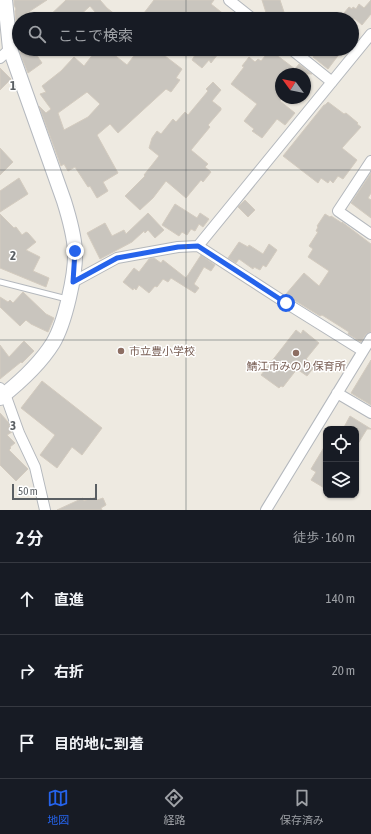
<!DOCTYPE html>
<html lang="ja">
<head>
<meta charset="utf-8">
<style>
  body { margin:0; font-family:"Asap Condensed","Noto Sans JP",sans-serif; background:#242831; color:#f1f3f6 }
  .controls { position:absolute; right:12px; bottom:12px; display:grid; overflow:hidden; border-radius:8px; box-shadow:0 1px 3px #0004 }
  .controls button { width:36px; height:36px; display:grid; place-items:center; padding:0; border:0; border-bottom:1px solid #363941; background:#171b24; color:#f1f3f6; font:20px sans-serif }
  .compass { position:absolute; left:275px; top:68px; width:36px; height:36px; border-radius:50%; background:#171b24; box-shadow:0 1px 3px #0004; rotate:303deg }
  .scale { position:absolute; left:12px; bottom:10px; width:85px; box-sizing:border-box; padding-left:4px; border:2px solid #5a5f63; border-top:0; font-size:11px; line-height:14px; white-space:nowrap; color:#5a5f63; -webkit-text-stroke:3px #fff; paint-order:stroke }
  .stop { position:absolute; width:12px; height:12px; margin:-9px; border:3px solid #2563eb; border-radius:50%; background:#fff }
  .stop.end { background:#2563eb; border-color:#fff; box-shadow:0 1px 4px #0008 }
  .list { margin:0; padding:0; list-style:none }
  h2 { display:flex; justify-content:space-between; align-items:center; height:52px; margin:0; padding:0 16px; font-size:17px }
  h2 small { font-size:13px; font-weight:400; color:#9ea1a6 }
  .list li { display:grid; grid-template-columns:26px 1fr auto; gap:12px; align-items:center; box-sizing:border-box; height:72px; padding:0 16px; border-top:1px solid #363941 }
  .list b { display:block; font-size:15px; white-space:nowrap }
  .list em { font-size:13px; font-style:normal; color:#9ea1a6 }
  .icon { flex:none; width:22px; height:22px; fill:none; stroke:currentColor; stroke-width:2; stroke-linecap:round; stroke-linejoin:round }
  .map { position:relative; flex:none; width:371px; height:510px; overflow:hidden }
  .search { position:absolute; background:#171b24; box-shadow:0 1px 3px #0004; left:12px; right:12px; top:12px; height:44px; display:flex; align-items:center; gap:10px; box-sizing:border-box; padding:0 14px; border-radius:22px; color:#9ea1a6; font-size:15px }
  .sheet { height:268px; background:#171b24 }
  nav { display:flex; justify-content:space-around; align-items:center; box-sizing:border-box; height:56px; border-top:1px solid #363941; background:#171b24; font-size:11px; color:#9ea1a6 }
  nav a { display:grid; justify-items:center; gap:2px }
  nav .on { color:#2563eb }
  .map>svg:first-child { display:block }
</style>
</head>
<body>
<div class="map">
<svg width="371" height="510" viewBox="0 0 371 510">
  <rect width="100%" height="100%" fill="#eeeae1"/>
  <!-- building -->
  <path fill="#c9c5be" stroke="#d3cbbf" fill-rule="evenodd" d="M14 0H47L21 17 16 22 15 11 16 9 14 5Z
    M66 0H100L107 8 121 19H101L90 6 76 19H46Z
    M154 0H214L211 4 230 19H142L145 15 144 13Z
    M262 0H280L285 15 274 19H268Z
    M371 0V14L362 25 355 19H339L349 7 352 9 353 7 356 9 359 4 364 8Z
    M26 49H41L36 54 42 63 28 73 20 53Z
    M97 49H107L127 65 139 49H156L182 69 176 78 180 80 171 92 166 89 118 133 110 124 97 135 118 173 103 182 108 191 97 198 90 186 88 187 75 167 68 171 64 164 61 166 39 106 46 113 51 109 40 94 46 92 42 86 61 71 74 57 84 66ZM87 92 100 104 88 117 64 130 58 113Z
    M188 49H222L211 63 209 60 202 68 192 60 195 55Z
    M319 49H343L328 69 313 57Z
    M270 50 295 69 299 64 312 74H281V92L278 96 281 99 280 101 295 113 285 125 277 119 262 138 252 131 254 129 244 121 257 104 231 84 244 67 242 66 249 57 255 62 258 59 261 61Z
    M0 68 11 79 0 90Z
    M213 82 221 90 212 101 221 108V110L208 125 210 127 191 150 208 164 205 167 211 172 203 182 201 180 186 198 166 181 153 198 140 210 125 196 145 176 144 175 159 156 149 148 152 138 157 131 161 134 173 119 176 122 185 112 188 115 208 91 206 89Z
    M328 102 344 114 346 113 358 123 357 124 361 127 342 148 357 160 343 179 338 176 333 183 330 180 328 183 321 178 318 183 283 156 324 105H325Z
    M0 148 13 162 0 175Z
    M371 173V193L368 198 371 200V218L351 203Z
    M19 178 28 194 0 212V191Z
    M245 200 255 210 248 217 238 207Z
    M175 204 197 218 200 213 209 219 203 227 199 224 195 231 191 229 187 235 182 232 179 236 162 225Z
    M148 213 164 230 155 238 148 230 145 233 144 231 132 242 100 259 87 233 105 223 112 236 124 230 126 234Z
    M0 214 14 228 16 227 22 235 26 232 28 233 36 242 26 250 40 257 33 271 49 278 46 287 0 268Z
    M325 214 330 217 331 216 342 223V222L371 244V332L366 334 361 342 348 334 349 332 322 315 320 316 294 300 286 294 304 273 319 286 329 271 308 257 313 249 309 246 318 232 316 231 318 227 317 226Z
    M239 242 248 247 249 245 263 254 269 244 277 250 266 267 263 265 260 270 254 267 253 269 239 259 236 263 228 258Z
    M201 255 215 265 211 271 204 267 194 284 199 288 195 293 171 278 168 282 163 279 157 287 155 286 149 293 139 285 136 290 134 288 133 290 123 282 134 268 139 272 149 259 154 258 161 263 163 260 186 278Z
    M23 292 46 314 54 318 48 332 31 324 26 320 20 326 0 307V297L8 302 10 300 13 303Z
    M296 330 301 334 303 330 319 343 306 359 315 366 307 376 297 369 283 387 281 386 279 388 261 375Z
    M24 341 34 351 22 363 21 362 0 379V345L9 357Z
    M371 360V405L351 393Z
    M42 381 102 428 82 455 72 447 57 468 40 455 55 435 21 408Z
    M0 413 9 423 12 432 7 435 15 443 10 447 11 448 9 450 28 469 16 481 0 465Z
    M350 416 371 429H367L356 447V429H343Z
    M326 444V489L311 480 316 472 311 469Z
    M96 497 97 500 103 498 106 505 101 508 102 510H57L83 498 84 501 91 498V499Z"/>
  <g fill="none" stroke-linecap="round" stroke-linejoin="round">
    <defs>
      <path id="lane" d="M0 282 67 299"/>
      <path id="street" d="M229 0 253 19
        M291 49 332 82
        M0 58 10 49
        M371 161 338 211 371 234
        M198 246 371 34
        M73 282 117 258 178 247 198 246 286 303 363 351
        M0 388 5 394 19 433 35 467 45 510
        M337 393 371 413
        M266 510 371 338"/>
      <path id="secondary" d="M0 398C19 383 40 364 53 343 65 323 76 274 75 251 74 234 69 217 64 201L10 49 5 0"/>
    </defs>
    <!-- lane casing -->
    <use href="#lane" stroke="#b4b8bd" stroke-width="7"/>
    <!-- street casing -->
    <use href="#street" stroke="#b4b8bd" stroke-width="12"/>
    <!-- secondary casing -->
    <use href="#secondary" stroke="#b5b9bf" stroke-width="16"/>
    <!-- lane -->
    <use href="#lane" stroke="#fff" stroke-width="5"/>
    <!-- street -->
    <use href="#street" stroke="#fff" stroke-width="10"/>
    <!-- secondary -->
    <use href="#secondary" stroke="#fff" stroke-width="14"/>
  </g>
  <g fill="none" stroke-linecap="round" stroke-linejoin="round">
    <!-- route -->
    <path stroke="#2563eb" stroke-width="5" d="M75 251 73 282 117 258 178 247 198 246 286 303"/>
  </g>
  <!-- grid -->
  <path fill="none" stroke="#5a5f63" stroke-width="1" stroke-opacity="0.55" d="M186 0V19M186 49V510M0 170H371M0 340H371"/>
  <!-- markers -->
  <g fill="#8d6e63" stroke="#fff" stroke-width="1.5">
    <circle cx="121" cy="351" r="4"/>
    <circle cx="296" cy="353" r="4"/>
  </g>
  <g text-anchor="middle" dominant-baseline="central" stroke-width="3" stroke-linejoin="round" paint-order="stroke">
    <!-- education labels -->
    <g font-size="11" fill="#785e54" stroke="#fff" text-anchor="start">
      <text x="129" y="351">市立豊小学校</text>
      <text x="296" y="366" text-anchor="middle">鯖江市みのり保育所</text>
    </g>
  </g>
  <g font-size="13" text-anchor="middle" font-weight="bold" fill="#5a5f63" stroke="#fff" stroke-width="3" stroke-linejoin="round" paint-order="stroke">
    <text x="13" y="90">1</text>
    <text x="13" y="260">2</text>
    <text x="13" y="430">3</text>
  </g>
</svg>
<div class="controls">
<button><svg class="icon" aria-label="locate" viewBox="0 0 24 24"><circle cx="12" cy="12" r="6"/><path d="M12 2v4M12 18v4M2 12h4M18 12h4"/></svg></button>
<button><svg class="icon" aria-label="layers" viewBox="0 0 24 24"><path d="M12 4l9 5-9 5-9-5zM3 14l9 5 9-5"/></svg></button>
</div>
<svg class="compass" viewBox="-18 -18 36 36"><path d="M0-13l5 13h-10z" fill="#e53935"/><path d="M0 13l5-13h-10z" fill="#9ea1a6"/></svg>
<div class="scale">50 m</div>
<div class="stop" style="left:286px;top:303px"></div>
<div class="stop end" style="left:75px;top:251px"></div>
<div class="search"><svg class="icon" aria-label="search" viewBox="0 0 24 24"><circle cx="10" cy="10" r="6"/><path d="M15 15l6 6"/></svg>ここで検索</div>
</div>
<section class="sheet">
<h2>2 分<small>徒歩 · 160 m</small></h2>
<ul class="list">
<li><svg class="icon" aria-label="ahead" viewBox="0 0 24 24"><path d="M12 20V5M6 11l6-6 6 6"/></svg><div><b>直進</b></div><em>140 m</em></li>
<li><svg class="icon" aria-label="right" viewBox="0 0 24 24"><path d="M7 20v-9h11M14 6l5 5-5 5"/></svg><div><b>右折</b></div><em>20 m</em></li>
<li><svg class="icon" aria-label="arrive" viewBox="0 0 24 24"><path d="M6 21V4h12l-3 4 3 4H6"/></svg><div><b>目的地に到着</b></div></li>
</ul>
</section>
<nav>
<a class="on"><svg class="icon" aria-label="map" viewBox="0 0 24 24"><path d="M3 6l6-2 6 2 6-2v14l-6 2-6-2-6 2zM9 4v14M15 6v14"/></svg>地図</a>
<a><svg class="icon" aria-label="directions" viewBox="0 0 24 24"><path d="M12 3l9 9-9 9-9-9zM9 14v-3h6M13 9l2 2-2 2"/></svg>経路</a>
<a><svg class="icon" aria-label="saved" viewBox="0 0 24 24"><path d="M7 4h10v16l-5-4-5 4z"/></svg>保存済み</a>
</nav>
</body>
</html>
